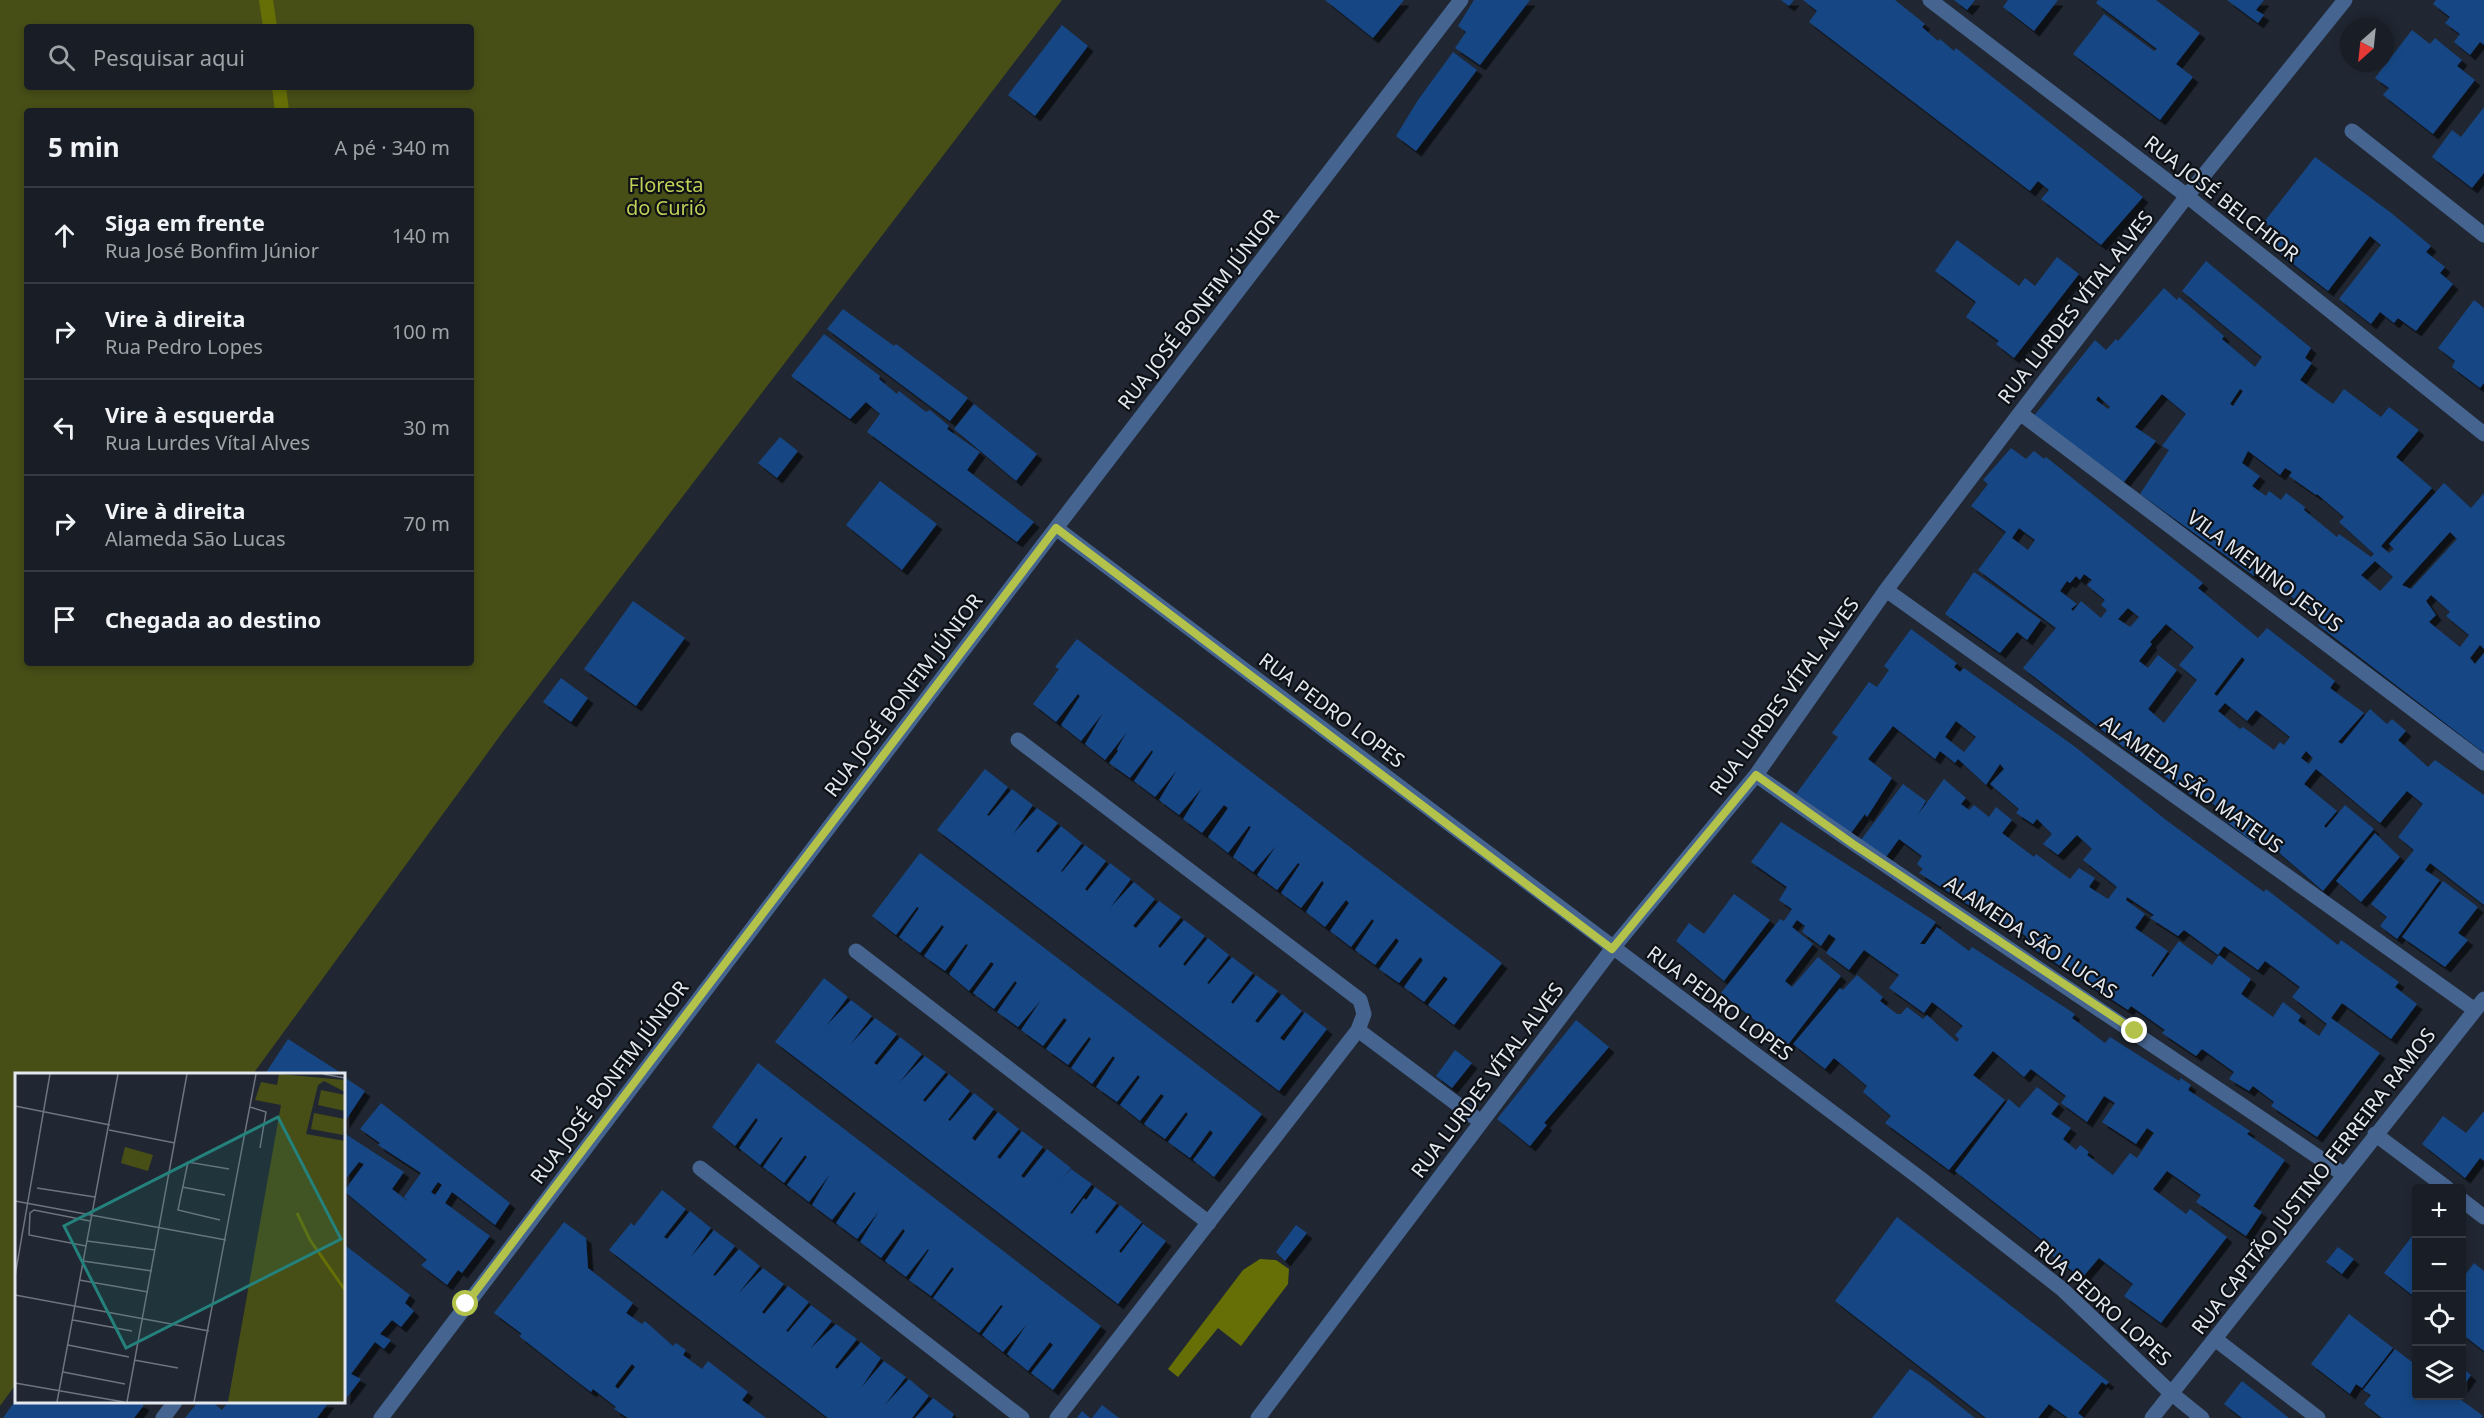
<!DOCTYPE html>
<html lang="pt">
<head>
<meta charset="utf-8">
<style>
  body { margin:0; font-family:"Noto Sans",sans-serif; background:#252a32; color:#f1f3f6 }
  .controls { position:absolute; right:18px; bottom:18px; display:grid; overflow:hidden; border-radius:6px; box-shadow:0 3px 9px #0003 }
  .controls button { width:54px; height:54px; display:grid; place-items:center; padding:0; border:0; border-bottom:2px solid #363b43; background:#181d26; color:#f1f3f6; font:30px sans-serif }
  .compass { position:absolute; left:2340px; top:18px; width:54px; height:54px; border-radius:50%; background:#181d26; box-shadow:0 3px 9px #0003; rotate:207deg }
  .stop { position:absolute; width:18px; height:18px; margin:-14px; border:4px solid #b3c24b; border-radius:50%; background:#fff }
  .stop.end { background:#b3c24b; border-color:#fff; box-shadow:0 2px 6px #0008 }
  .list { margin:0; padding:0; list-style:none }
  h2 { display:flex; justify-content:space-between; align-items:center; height:78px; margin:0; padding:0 24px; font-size:26px }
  h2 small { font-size:20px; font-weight:400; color:#9fa2a7 }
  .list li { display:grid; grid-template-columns:39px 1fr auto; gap:18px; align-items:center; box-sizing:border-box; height:96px; padding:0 24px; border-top:2px solid #363b43 }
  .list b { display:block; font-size:22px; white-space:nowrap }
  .list p { margin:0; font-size:20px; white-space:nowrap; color:#9fa2a7 }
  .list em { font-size:20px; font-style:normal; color:#9fa2a7 }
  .icon { flex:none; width:33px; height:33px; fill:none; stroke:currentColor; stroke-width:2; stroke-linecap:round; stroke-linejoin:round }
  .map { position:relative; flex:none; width:2484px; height:1418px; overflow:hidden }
  .search { position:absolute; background:#181d26; box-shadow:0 3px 9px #0003; left:24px; top:24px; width:450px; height:66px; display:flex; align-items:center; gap:15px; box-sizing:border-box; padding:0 21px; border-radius:6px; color:#9fa2a7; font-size:22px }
  .panel { position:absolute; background:#181d26; box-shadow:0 3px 9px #0003; left:24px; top:108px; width:450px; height:558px; border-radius:6px }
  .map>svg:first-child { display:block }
</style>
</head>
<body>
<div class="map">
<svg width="2484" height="1418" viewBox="0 0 2484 1418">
  <defs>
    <filter id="shadow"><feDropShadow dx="5.5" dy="5.5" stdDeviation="0" flood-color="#0009"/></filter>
  </defs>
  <rect width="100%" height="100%" fill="#202732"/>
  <!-- green -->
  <path fill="#474e16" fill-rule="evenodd" d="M0 0H1062L505 729 253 1074H16V1384L0 1406ZM27 27H471V87H27ZM27 111H471V663H27Z"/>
  <!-- water -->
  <path fill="#666f06" d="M1260 1259 1276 1260 1289 1269 1288 1284 1241 1346 1218 1328 1178 1377 1168 1369 1243 1270Z"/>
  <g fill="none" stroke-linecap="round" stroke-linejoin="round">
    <!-- stream -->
    <path stroke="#666f06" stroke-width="14" d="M266 0 270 27
      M279 87 282 111"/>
  </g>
  <!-- building -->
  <path fill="#174684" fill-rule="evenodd" filter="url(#shadow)" d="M1325 0H1404L1373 38Z
    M1474 0H1530L1480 65 1455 48 1466 32 1458 26Z
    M1781 0H1794L1789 6Z
    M1803 0H1895L1925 24 1922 27 1938 41 1940 39 1954 51 1956 48 2143 197 2101 245 2041 199 2049 190 2038 181 2030 191 1809 22 1817 11Z
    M1954 0H1975L1967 10Z
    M2008 0H2058L2034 31 2003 7Z
    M2098 0H2156L2200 33 2176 64 2193 77 2160 120 2073 54 2104 14 2154 51 2157 49 2096 3Z
    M2227 0H2264L2256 10 2264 15 2258 23Z
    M2436 0H2484V45L2480 42 2470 55 2454 42 2460 34 2445 23 2450 17 2433 4Z
    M1062 25 1088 46 1035 116 1008 95Z
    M2412 30 2430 44 2435 38 2447 48 2462 60 2457 66 2475 80 2433 134 2383 95 2389 88 2375 78Z
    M1453 52 1477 70 1416 151 1396 136 1418 100Z
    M2484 107V173L2472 188 2432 157 2452 130 2461 137Z
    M2315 157 2390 212 2431 246 2426 252 2445 267 2440 273 2453 284 2416 331 2398 318 2394 323 2380 312 2371 324 2339 299 2381 245 2370 236 2328 291 2270 246 2279 234 2264 222Z
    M1957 240 2019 286 2025 278 2035 286 2057 257 2079 274 2014 358 1996 344 1999 341 1966 317 1976 302 1935 271Z
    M2206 261 2311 348 2305 358 2312 363 2300 380 2333 404 2344 389 2381 417 2389 407 2419 430 2396 457 2432 488 2381 546 2389 553 2394 549 2389 544 2444 483 2471 508 2484 493V649L2480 645 2470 658 2475 664 2484 653V753L2318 625 2321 621 2259 570 2254 576 2140 494 2169 450 2162 446 2186 414 2162 394 2135 427 2156 441 2124 482 2033 417 2095 340 2106 350 2116 339 2118 341 2164 288 2177 300 2179 297 2224 336 2222 339 2255 367 2262 357 2182 291ZM2240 389 2243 391 2233 406 2230 404ZM2098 396 2110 407 2108 409 2096 400ZM2248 451 2280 475 2285 468 2292 472 2289 476 2316 495 2317 494 2344 517 2339 522 2374 554 2371 557 2339 534 2337 537 2304 510 2305 507 2286 493 2281 500 2269 491 2266 496 2252 486 2260 476 2242 463ZM2450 532 2457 539 2411 589 2402 585ZM2375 561 2393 577 2380 591 2361 575ZM2431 595 2450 612 2446 616 2469 635 2460 647 2429 622 2436 615 2426 601Z
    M2474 300 2484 308V383L2480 388 2452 367 2455 361 2438 348Z
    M843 309 894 346 896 344 968 398 950 421 827 329Z
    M824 334 880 376 879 379 897 394 899 391 926 412 930 410 949 426 947 429 980 452 967 470 1034 522 1017 542 867 432 880 414 866 402 850 419 791 376Z
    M974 404 1037 454 1016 481 954 429Z
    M780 437 798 451 777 478 758 463Z
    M2011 448 2026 459 2034 451 2044 459 2046 457 2203 583 2198 588 2258 638 2267 628 2335 681 2330 688 2364 713 2338 742 2342 744 2370 709 2387 724 2392 719 2406 731 2398 740 2428 767 2435 760 2484 795V905L2430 863 2425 870 2440 880 2397 939 2380 926 2387 917 2371 904 2414 850 2398 837 2423 804 2407 791 2380 823 2316 769 2304 784 2337 811 2324 826 2326 828 2345 805 2374 829 2323 891 2260 836 2254 843 2223 819 2227 814 2194 791 2191 795 2121 745 2023 668 2056 628 1978 570 2006 532 1971 506 1988 484 1983 480ZM2019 528 2035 540 2028 550 2012 538ZM2084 574 2092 580 2087 585 2105 600 2101 605 2107 610 2101 618 2081 601 2073 611 2071 609 2077 604 2060 591 2067 581 2070 583 2076 576 2080 580ZM2128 608 2139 617 2130 627 2118 619ZM2166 624 2194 647 2179 665 2197 680 2164 723 2148 709 2177 670 2158 655 2148 668 2139 661 2152 644 2150 642ZM2242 657 2245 660 2217 696 2214 694ZM2225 703 2247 721 2256 710 2290 737 2284 745 2280 742 2274 750 2243 727 2240 729 2218 711ZM2306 751 2313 758 2309 764 2301 758Z
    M880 481 937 524 902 570 846 525Z
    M1974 572 2041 620 2027 640 2017 632 2000 653 1945 614Z
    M633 601 685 638 636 706 584 669Z
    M1911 629 1957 663 1954 667 1960 672 1964 668 2074 746 2166 820 2264 892 2266 889 2338 945 2341 940 2399 982 2395 987 2417 1004 2391 1039 2342 1003 2331 1018 2380 1053 2317 1137 2271 1106 2274 1102 2253 1086 2249 1091 2229 1079 2234 1072 2202 1049 2196 1056 2162 1033 2165 1030 2131 1006 2128 1010 2023 942 2027 937 2008 923 2004 928 1919 873 1923 869 1917 864 1922 856 1899 839 1886 857 1861 840 1903 784 1926 801 1917 816 1944 779 1966 798 1961 804 1969 810 1974 805 1989 817 1996 807 2012 820 2002 833 2034 857 2036 854 2070 879 2079 868 2095 878 2089 887 2108 899 2117 887 2083 860 2092 849 2077 835 2058 855 2043 844 2052 834 2037 819 2033 824 2016 813 2019 809 1990 784 2004 769 2000 764 1986 785 1958 759 1955 763 1940 751 1935 759 1893 726 1868 759 1892 778 1867 817 1865 814 1851 833 1796 794 1838 737 1832 733 1869 682 1877 687 1889 670 1884 666ZM1956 721 1976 737 1964 752 1945 737ZM2127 897 2154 915 2150 918 2178 936 2184 930 2218 955 2224 946 2258 970 2265 961 2300 987 2292 997 2327 1024 2319 1036 2298 1021 2301 1016 2283 1002 2273 1017 2241 994 2251 979 2219 955 2212 965 2179 941 2153 977 2151 976 2168 951 2135 928 2145 914 2126 900Z
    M1077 639 1502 963 1454 1025 1428 1005 1448 979 1444 976 1424 1002 1404 987 1423 960 1420 957 1399 983 1379 969 1399 941 1396 938 1375 965 1355 950 1374 921 1372 919 1351 947 1330 931 1349 903 1346 900 1325 927 1306 912 1324 883 1322 881 1301 908 1281 893 1300 864 1298 863 1277 890 1257 875 1276 846 1253 872 1233 857 1251 827 1249 826 1228 853 1208 837 1228 808 1224 805 1202 833 1183 819 1202 788 1179 815 1159 800 1177 770 1155 797 1134 781 1153 752 1152 750 1130 778 1109 763 1118 751 1117 749 1127 732 1105 760 1085 744 1103 713 1081 741 1061 725 1080 696 1078 694 1056 722 1033 704 1059 669 1055 667Z
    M561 678 588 698 571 722 543 702Z
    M985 769 1008 787 987 815 989 816 1012 789 1033 805 1013 834 1037 808 1058 823 1036 851 1038 853 1061 826 1082 843 1061 871 1062 872 1085 845 1106 861 1085 889 1087 891 1110 863 1131 879 1110 908 1134 882 1155 899 1133 926 1136 928 1159 901 1181 917 1158 946 1160 948 1184 920 1205 936 1183 964 1185 966 1208 938 1229 955 1207 983 1209 984 1232 957 1253 973 1231 1002 1233 1004 1256 975 1278 991 1255 1021 1258 1023 1282 994 1302 1011 1280 1038 1284 1041 1305 1012 1327 1029 1279 1091 937 830Z
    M1781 822 1936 922 1920 944H1925L1937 927 1969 951 1972 947 2075 1014 2072 1018 2105 1043 2110 1037 2179 1081 2181 1078 2191 1085 2188 1090 2250 1131 2247 1134 2285 1160 2253 1206 2262 1212 2246 1236 2196 1202 2201 1195 2167 1171 2153 1189 2186 1214 2190 1209 2227 1237 2161 1323 2124 1296 2133 1284 2099 1258 2082 1278 2052 1256 2056 1251 1955 1171 2009 1099 2019 1108 2037 1087 2059 1104 2051 1114 2071 1128 2063 1139 2076 1150 2080 1145 2089 1152 2087 1155 2113 1175 2130 1153 2137 1158 2154 1133 2147 1128 2136 1144 2102 1122 2115 1103 2104 1096 2087 1122 2061 1103 2066 1096 2031 1069 2024 1077 1993 1051 1973 1075 2005 1100 1949 1170 1885 1123 1891 1116 1863 1092 1867 1086 1834 1058 1825 1069 1793 1044 1840 988 1843 990 1857 975 1883 997 1880 1001 1897 1014H1901L1907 1007 1923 1019 1927 1015 1957 1042 1959 1039 1955 1035 1963 1026 1932 1002 1924 1013 1889 988 1899 975 1864 950 1849 970 1826 953 1836 939 1829 934 1821 946 1802 932 1805 926 1797 920 1792 927 1813 944 1785 981 1792 987 1818 957 1841 976 1787 1046 1721 993 1780 919 1784 921 1792 909 1779 900 1787 887 1751 862Z
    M2375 833 2400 857 2361 902 2336 881Z
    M920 853 1262 1114 1214 1177 1193 1160 1213 1133 1210 1130 1190 1158 1168 1142 1188 1114 1186 1112 1165 1139 1144 1124 1164 1096 1161 1094 1140 1121 1120 1105 1140 1077 1138 1075 1117 1102 1096 1087 1115 1058 1113 1056 1092 1084 1071 1068 1091 1039 1089 1037 1068 1065 1046 1049 1067 1020 1064 1018 1043 1046 1021 1030 1041 1000 1018 1027 997 1012 1017 983 1015 981 994 1009 973 993 994 964 991 962 969 991 949 974 968 945 966 944 945 971 924 956 944 927 942 925 920 953 899 937 919 908 917 907 896 935 872 916Z
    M2443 881 2478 907 2458 933 2468 940 2445 967 2402 937Z
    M1734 894 1770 920 1724 981 1676 941 1689 923 1704 934Z
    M824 978 848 997 826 1026 851 1000 872 1016 850 1045 875 1018 897 1034 874 1063 877 1065 900 1037 922 1054 899 1083 925 1056 946 1072 923 1100 925 1102 949 1074 970 1091 948 1120 950 1121 974 1093 994 1109 972 1138 975 1141 998 1112 1019 1129 997 1157 1000 1159 1022 1131 1043 1147 1021 1176 1024 1178 1047 1149 1071 1168 1061 1180 1071 1169 1092 1184 1070 1213 1072 1214 1084 1198 1086 1200 1095 1187 1117 1203 1095 1232 1097 1234 1120 1205 1142 1222 1119 1251 1121 1253 1143 1224 1166 1241 1118 1304 775 1042Z
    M1576 1020 1609 1047 1544 1123 1547 1125 1530 1146 1497 1119Z
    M288 1039 341 1073 340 1074H265Z
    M1455 1050 1472 1063 1452 1088 1436 1076Z
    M758 1063 1101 1326 1053 1390 1031 1373 1053 1345 1050 1342 1028 1371 1007 1354 1027 1324 1003 1352 982 1335 1003 1306 1001 1305 979 1333 933 1298 954 1269 952 1267 931 1296 909 1280 929 1250 928 1249 906 1277 885 1261 905 1231 903 1229 881 1258 860 1242 879 1211 857 1239 836 1223 856 1193 854 1192 832 1220 812 1205 830 1174 809 1202 787 1185 807 1157 805 1155 784 1183 763 1167 783 1138 781 1137 760 1165 739 1148 758 1120 756 1118 735 1146 712 1127Z
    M344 1077 365 1091 344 1123Z
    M381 1103 510 1203 495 1225 452 1192 445 1203 490 1236 462 1273 458 1270 447 1285 421 1265 427 1260 344 1191 364 1164 359 1162 344 1181V1133L404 1172 392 1189 409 1202 404 1197 421 1173 378 1145 380 1143 360 1129ZM438 1182 442 1185 435 1195 431 1192Z
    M2484 1111V1161L2480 1158 2465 1178 2422 1144 2443 1116 2466 1133Z
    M662 1190 686 1209 664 1237 667 1239 690 1211 711 1228 690 1258 714 1230 735 1246 713 1275 715 1276 739 1249 760 1266 738 1294 763 1268 784 1284 762 1312 764 1314 788 1286 809 1302 786 1331 788 1332 811 1305 832 1321 810 1349 836 1324 857 1339 835 1367 837 1369 861 1342 881 1358 861 1388 884 1361 906 1377 884 1406 909 1379 929 1396 912 1418H828L609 1250 631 1223 634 1226Z
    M1897 1217 2109 1382 2106 1385 2102 1382 2078 1413 2084 1418H2068L2049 1404 2038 1418H1986L1835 1301Z
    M564 1222 586 1238 588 1268 633 1303 626 1313 642 1324 645 1321 673 1346 676 1343 686 1350 683 1355 702 1369 708 1361 748 1392 742 1400 766 1418H628L614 1409 616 1407 593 1389 591 1392 574 1379 519 1336 522 1334 494 1313ZM632 1364 635 1367 618 1389 615 1386Z
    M1296 1225 1307 1233 1285 1261 1276 1252Z
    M2416 1231V1298L2384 1273Z
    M346 1246 410 1295 405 1303 414 1311 401 1327 392 1320 380 1334 391 1340 384 1349 375 1342 351 1374 361 1379 345 1400 344 1250Z
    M2338 1247 2354 1259 2342 1274 2326 1262Z
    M2474 1263 2484 1271V1351L2462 1334V1279Z
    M2349 1314 2393 1348 2362 1388 2356 1384 2350 1394 2311 1364Z
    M2395 1349 2416 1365V1396H2456L2483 1416 2482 1418H2382L2364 1404 2371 1395 2363 1390Z
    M2462 1368 2471 1375 2462 1388Z
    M1910 1369 1928 1381 1975 1418H1872Z
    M2242 1381 2289 1418H2242L2224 1404Z
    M933 1398 954 1414 952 1418H915Z
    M15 1401 139 1402 144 1405 134 1418H3Z
    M198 1402H212L222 1410 228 1402H329L317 1418H185Z
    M1102 1405 1119 1418H1092Z
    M1082 1411 1090 1418H1077Z"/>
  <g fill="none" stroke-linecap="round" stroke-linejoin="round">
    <!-- street -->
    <path stroke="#456490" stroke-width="15" d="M1930 0 2187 196 2484 434
      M2352 131 2484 235
      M2020 413 2484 763
      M1056 528 1921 1179 2062 1289 2171 1393 2202 1418
      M1886 590 2475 1010
      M1018 740 1360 1000 1364 1014 1358 1030 1057 1418
      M1756 775C1949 912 2148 1040 2343 1174
      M856 951 1209 1223
      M1358 1030 1481 1122
      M2375 1134 2447 1188
      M700 1168 1022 1418
      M2462 1200 2484 1217
      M2215 1339 2318 1418
      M163 1418 175 1402
      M381 1418 1056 528 1461 0
      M1258 1418 1612 949 1756 775 1886 590 2020 413 2187 196 2345 0
      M2152 1418 2484 999"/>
  </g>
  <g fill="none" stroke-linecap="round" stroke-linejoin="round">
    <!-- route -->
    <path stroke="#b3c24b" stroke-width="8" d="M466 1304 1056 528 1612 949 1756 775 1853 844 2135 1031"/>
  </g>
  <g text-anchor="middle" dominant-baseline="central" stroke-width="4.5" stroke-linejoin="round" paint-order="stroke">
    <!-- park labels -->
    <g font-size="20" fill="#c0cf56" stroke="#0d1015">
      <text x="666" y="184">Floresta<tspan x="666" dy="23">do Curió</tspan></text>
    </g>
    <!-- street labels -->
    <g font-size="20" fill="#e3e8ef" stroke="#0d1015">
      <text transform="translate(2222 198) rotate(38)">RUA JOSÉ BELCHIOR</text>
      <text transform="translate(2075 307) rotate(-52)">RUA LURDES VÍTAL ALVES</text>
      <text transform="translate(1198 309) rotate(-52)">RUA JOSÉ BONFIM JÚNIOR</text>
      <text transform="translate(2265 571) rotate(37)">VILA MENINO JESUS</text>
      <text transform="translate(903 695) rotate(-53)">RUA JOSÉ BONFIM JÚNIOR</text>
      <text transform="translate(1784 696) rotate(-54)">RUA LURDES VÍTAL ALVES</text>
      <text transform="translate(1332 710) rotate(37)">RUA PEDRO LOPES</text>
      <text transform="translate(2192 784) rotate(36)">ALAMEDA SÃO MATEUS</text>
      <text transform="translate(2031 937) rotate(34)">ALAMEDA SÃO LUCAS</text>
      <text transform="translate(1720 1003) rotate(37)">RUA PEDRO LOPES</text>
      <text transform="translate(1487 1080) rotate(-53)">RUA LURDES VÍTAL ALVES</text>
      <text transform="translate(609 1082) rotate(-53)">RUA JOSÉ BONFIM JÚNIOR</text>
      <text transform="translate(2313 1181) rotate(-52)">RUA CAPITÃO JUSTINO FERREIRA RAMOS</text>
      <text transform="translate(2103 1303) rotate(42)">RUA PEDRO LOPES</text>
    </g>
  </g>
  <!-- overview -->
  <g transform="translate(15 1073)">
    <rect width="330" height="330" fill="#202732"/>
    <path d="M264 1 330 7V19L309 8 303 12 291 61 330 68V329H213L266 32 240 27 246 9 262 12ZM306 17 330 22V38L303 32ZM299 40 330 46 328 62 296 56ZM110 74 138 82 133 98 106 90Z" fill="#474e16"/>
    <path fill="none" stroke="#666f06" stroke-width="3" d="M282 140 295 167 330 217"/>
    <path fill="none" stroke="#6e747e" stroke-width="1.5" d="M308 1 330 5M0 33 95 52M235 34 251 39 245 75M94 57 160 70M167 114 210 122M22 115 80 124M0 128 211 167M205 147 163 137 173 89 214 96M72 168 140 177M71 173 14 162 15 140 19 137 75 148M68 188 137 198M0 203 35 1M64 207 133 219M0 222 194 258M58 247 117 258M53 272 114 284M119 287 163 295M48 299 110 311M0 310 109 329M42 329 103 1M112 329 172 1M179 329 241 1"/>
    <path fill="#24817b" fill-opacity="0.15" stroke="#24817b" stroke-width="3" d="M263 44 326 166 111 275 49 153Z"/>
    <rect width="330" height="330" fill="none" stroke="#e3e8ef" stroke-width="3"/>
  </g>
</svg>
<div class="controls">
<button>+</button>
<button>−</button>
<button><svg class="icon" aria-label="locate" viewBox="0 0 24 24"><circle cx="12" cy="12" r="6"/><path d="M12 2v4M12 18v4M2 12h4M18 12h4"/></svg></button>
<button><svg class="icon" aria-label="layers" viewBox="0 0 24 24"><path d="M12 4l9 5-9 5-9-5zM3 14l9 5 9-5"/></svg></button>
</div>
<svg class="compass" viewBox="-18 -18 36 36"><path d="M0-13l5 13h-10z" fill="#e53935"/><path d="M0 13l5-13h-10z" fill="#9fa2a7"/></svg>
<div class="stop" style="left:466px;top:1304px"></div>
<div class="stop end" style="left:2135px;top:1031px"></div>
<div class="search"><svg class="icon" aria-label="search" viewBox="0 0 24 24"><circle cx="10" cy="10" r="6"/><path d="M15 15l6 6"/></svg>Pesquisar aqui</div>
<section class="panel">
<h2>5 min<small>A pé · 340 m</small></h2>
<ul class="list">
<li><svg class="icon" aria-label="ahead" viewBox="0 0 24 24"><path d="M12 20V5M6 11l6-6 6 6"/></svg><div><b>Siga em frente</b><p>Rua José Bonfim Júnior</p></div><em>140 m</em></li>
<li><svg class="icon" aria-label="right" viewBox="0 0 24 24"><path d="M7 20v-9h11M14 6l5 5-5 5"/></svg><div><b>Vire à direita</b><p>Rua Pedro Lopes</p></div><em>100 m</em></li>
<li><svg class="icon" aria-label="left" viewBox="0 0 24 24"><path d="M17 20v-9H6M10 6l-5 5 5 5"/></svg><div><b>Vire à esquerda</b><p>Rua Lurdes Vítal Alves</p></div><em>30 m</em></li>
<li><svg class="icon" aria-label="right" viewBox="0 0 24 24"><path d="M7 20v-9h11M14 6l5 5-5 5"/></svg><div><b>Vire à direita</b><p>Alameda São Lucas</p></div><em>70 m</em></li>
<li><svg class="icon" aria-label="arrive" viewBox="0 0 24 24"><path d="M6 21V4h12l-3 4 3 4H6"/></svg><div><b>Chegada ao destino</b></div></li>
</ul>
</section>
</div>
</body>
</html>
